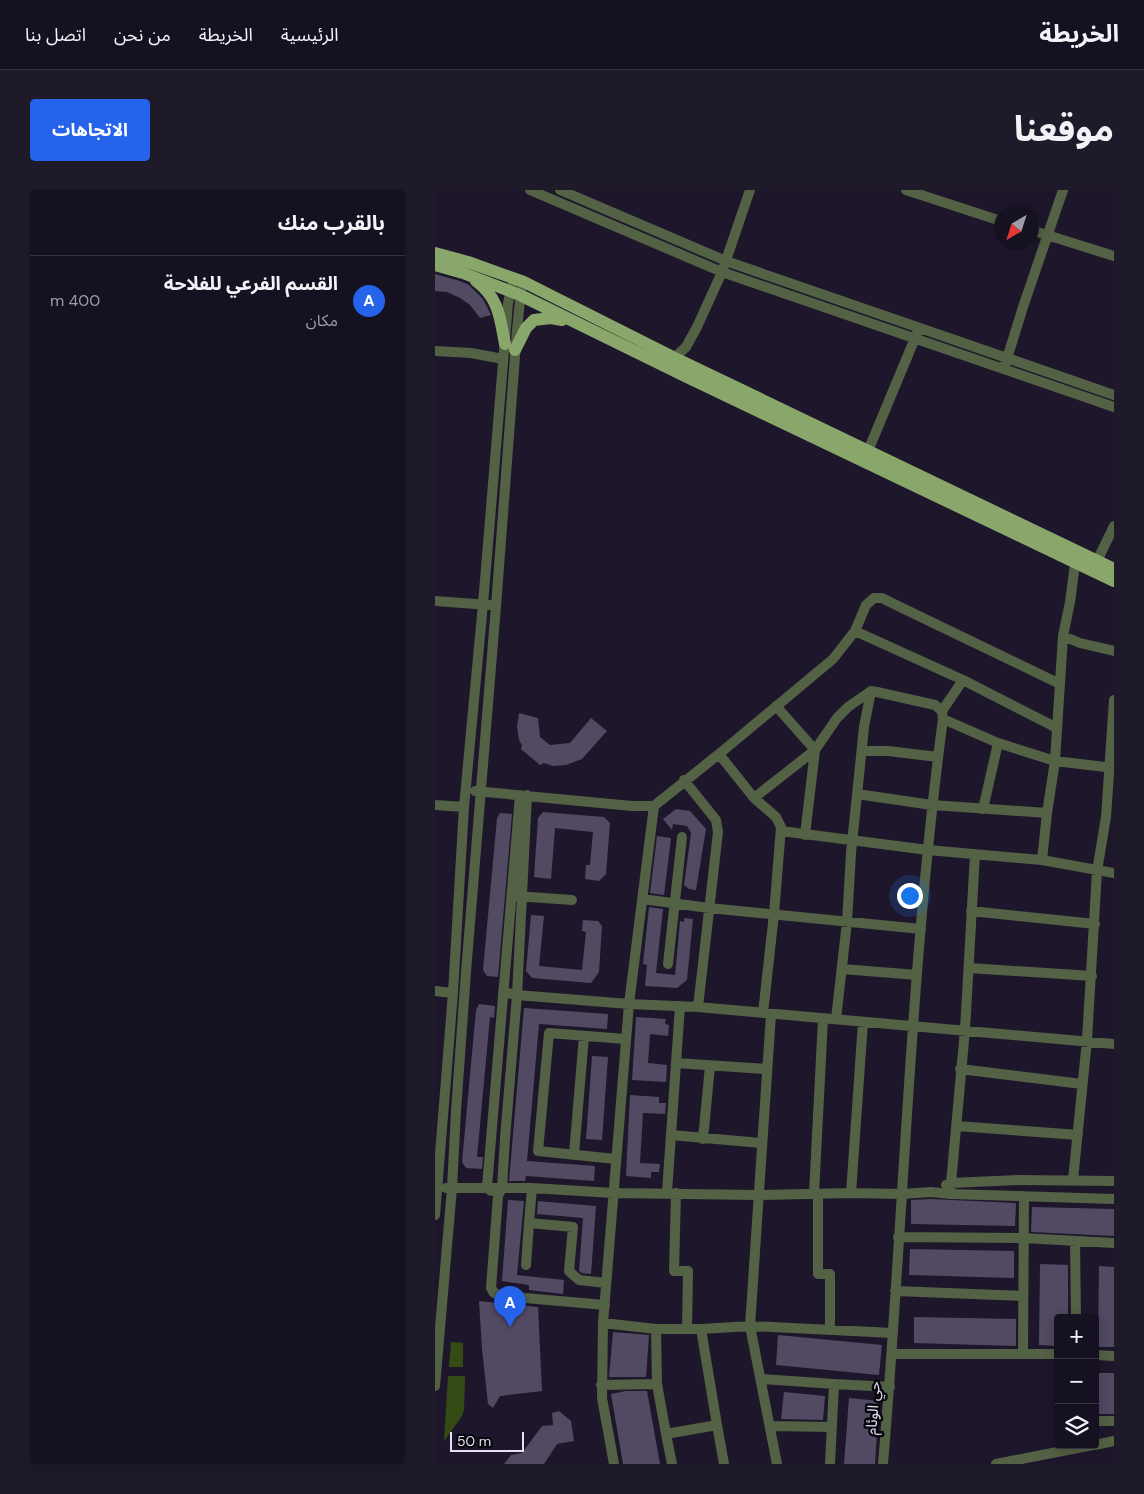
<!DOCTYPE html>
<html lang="ar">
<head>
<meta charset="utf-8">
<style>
  body { margin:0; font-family:"DM Sans","Noto Sans Arabic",sans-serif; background:#1f1a2a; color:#f1f3f6; direction:rtl }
  .controls { position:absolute; right:15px; bottom:15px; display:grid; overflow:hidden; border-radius:5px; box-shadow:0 2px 12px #0003 }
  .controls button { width:45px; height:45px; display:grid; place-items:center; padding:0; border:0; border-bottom:1px solid #35313f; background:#161121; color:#f1f3f6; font:25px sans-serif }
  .compass { position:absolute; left:559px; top:15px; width:45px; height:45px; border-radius:50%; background:#161121; box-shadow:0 2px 12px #0003; rotate:219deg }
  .scale { position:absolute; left:15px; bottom:12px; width:74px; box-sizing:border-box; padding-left:5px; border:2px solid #e4e0ef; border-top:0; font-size:14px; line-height:18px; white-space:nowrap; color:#e4e0ef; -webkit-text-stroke:4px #07050d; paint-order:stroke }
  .you { position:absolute; left:474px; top:705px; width:18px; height:18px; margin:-12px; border:4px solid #fff; border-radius:50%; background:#1a73e8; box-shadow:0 0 0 8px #1a73e833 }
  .badge { display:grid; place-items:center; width:32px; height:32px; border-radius:50%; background:#2563eb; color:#fff; font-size:16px; font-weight:700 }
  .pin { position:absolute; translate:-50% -41px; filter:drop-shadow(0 1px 2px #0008) }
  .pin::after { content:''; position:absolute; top:26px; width:18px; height:15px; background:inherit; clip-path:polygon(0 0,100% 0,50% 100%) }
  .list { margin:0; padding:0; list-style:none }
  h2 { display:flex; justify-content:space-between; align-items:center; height:65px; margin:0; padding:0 20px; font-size:21px }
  h2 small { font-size:16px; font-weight:400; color:#9e9da5 }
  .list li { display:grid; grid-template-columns:32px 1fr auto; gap:15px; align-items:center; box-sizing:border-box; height:90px; padding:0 20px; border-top:1px solid #35313f }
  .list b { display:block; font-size:19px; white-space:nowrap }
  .list p { margin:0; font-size:16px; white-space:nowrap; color:#9e9da5 }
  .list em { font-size:16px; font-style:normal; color:#9e9da5 }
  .icon { flex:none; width:28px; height:28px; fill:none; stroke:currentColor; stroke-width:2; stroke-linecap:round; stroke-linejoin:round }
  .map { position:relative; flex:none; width:679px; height:1274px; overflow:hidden; direction:ltr; border-radius:5px }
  header { display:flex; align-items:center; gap:30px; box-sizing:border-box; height:70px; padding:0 25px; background:#161121; border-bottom:1px solid #35313f }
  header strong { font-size:24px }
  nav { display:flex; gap:28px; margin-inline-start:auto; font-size:18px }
  .intro { display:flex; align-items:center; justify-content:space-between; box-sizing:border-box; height:120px; padding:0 30px }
  h1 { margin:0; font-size:35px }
  .button { padding:12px 22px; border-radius:5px; background:#2563eb; color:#fff; font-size:18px; font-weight:700 }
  main { display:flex; gap:30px; padding:0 30px }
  aside { flex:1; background:#161121; border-radius:5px; box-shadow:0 2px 12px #0003 }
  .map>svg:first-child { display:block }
</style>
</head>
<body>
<header>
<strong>الخريطة</strong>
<nav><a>الرئيسية</a><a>الخريطة</a><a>من نحن</a><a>اتصل بنا</a></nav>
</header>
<div class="intro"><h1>موقعنا</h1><a class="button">الاتجاهات</a></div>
<main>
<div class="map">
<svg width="679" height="1274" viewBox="0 0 679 1274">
  <rect width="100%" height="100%" fill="#1e172c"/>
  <!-- green -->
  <path fill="#354b15" d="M16 1152 28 1153V1177H14Z
    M13 1186H30L29 1220 27 1226 9 1251Z"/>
  <!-- building -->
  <path fill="#514a62" d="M0 84 25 91 34 95 48 109 56 125 45 128 35 115 25 108 12 102 0 101Z
    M84 523 103 528 105 547 115 555 135 553 156 528 172 541 147 569 131 575 118 576 109 573 105 575 86 559 87 555 84 550 82 537Z
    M241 619 255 621 271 639 261 700 254 699 249 695 256 643 252 636 238 634 237 640 228 629Z
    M108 622 169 627 175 633 171 684 164 691 150 689 151 675H155L158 642 120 638 116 689 99 687 103 628Z
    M65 623 77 624 63 787 52 786 48 780 62 628Z
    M222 646 236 648 229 705 215 703Z
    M214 717 228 719 221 783 240 785 245 731 249 732V728L258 729 252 790 242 798 210 796 212 775 208 774Z
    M96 725 109 726 104 776 147 780 151 742 147 741 148 730 163 731 167 736 164 782 156 793 97 788 91 781Z
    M44 814 60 816 59 828 55 827 42 967H48L47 979 31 978 27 972 41 820Z
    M89 818 173 824 172 839 104 834 92 971 160 976 159 991 91 986 90 991H74Z
    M201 827 231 829 230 834 234 835 233 846 215 844 213 873 232 875 231 892 197 890Z
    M157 866 173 867 167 950 151 949Z
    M195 905 224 907V913H231L230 924 208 923 205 973 225 974 224 982H216V988L191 986Z
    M496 1009 581 1013 580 1036 476 1034V1010Z
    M73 1010 89 1011 82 1085 129 1090 128 1104 94 1100V1095L67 1091Z
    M103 1011 161 1016 156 1084 147 1083 144 1081 148 1028 102 1024Z
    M597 1017 679 1019V1046L596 1042Z
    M475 1059 579 1061V1088L474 1085Z
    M605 1074 633 1075V1128H623V1156L604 1155Z
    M664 1076 679 1077V1157H663Z
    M44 1111 103 1117 107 1201 65 1206 58 1218 53 1214 47 1159Z
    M479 1127 581 1129V1156L479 1153Z
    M178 1142 214 1145 211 1187H174Z
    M343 1145 447 1155 444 1185 341 1175Z
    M660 1183H679V1224H660Z
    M191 1201H212L225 1274H188L176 1204Z
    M349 1202 390 1206 388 1230 346 1229Z
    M414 1208 444 1211 440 1274H409Z
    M124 1221 136 1231 139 1251 122 1254 109 1274H69L76 1265 87 1263 107 1236 118 1235 117 1223Z"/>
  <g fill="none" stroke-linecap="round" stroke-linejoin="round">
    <!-- minor -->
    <path stroke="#536144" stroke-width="10" d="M95 0 287 82 679 217
      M125 0 291 71 679 205
      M471 0 566 31
      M596 40 679 66
      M0 161 36 163 68 169
      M235 172 251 157 262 137 287 82 315 0
      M570 175 588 117 628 0
      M433 261 483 141
      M662 371 679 336
      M0 411 54 415
      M420 441 528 490 622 538
      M628 446 645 453 679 461
      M341 516 380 560 370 645
      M507 521 528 490
      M508 529 563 553 620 571 679 578
      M427 561H453L503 567
      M249 590 281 630 283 642 263 817
      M40 601 197 616H219L284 564
      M422 604 497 615 612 623
      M92 605 82 805 70 948 67 998 63 1006 56 1098 59 1103 67 1106 170 1115
      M319 608 380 560 402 528 413 517 436 501
      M0 615 29 617
      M548 619 563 553
      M346 641 493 660 607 670 679 683
      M607 670 612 623 620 571 628 446 635 412 640 374
      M81 706 137 710
      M207 709 274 718 486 739
      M536 721 660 734
      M233 774 247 647
      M534 778 657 786
      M407 779 482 785
      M0 801 18 803
      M68 802 82 805 194 814 263 817 679 854
      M328 823 339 724 346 637 341 627 319 608 284 564 398 469 420 441 431 415 439 408H447L461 415 625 494
      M336 824 315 1136 458 1143
      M401 829 412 732 416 663 429 537 436 501 442 502 500 515 507 521 508 529C475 776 469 1026 448 1274
      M241 873 331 879
      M525 879 647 894
      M522 936 643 945
      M236 945 326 953
      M268 949 275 876
      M139 964 149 846
      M180 969 103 961 114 843 190 849
      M638 990 652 850 662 681 671 627 679 510
      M511 995 516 993 583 990 679 991
      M11 998H97L178 1003 323 1005 416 1003 467 1004 496 1002 515 1004 679 1009
      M97 998 94 1033 138 1037 134 1081 144 1090 171 1093
      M56 1001 52 997 85 605
      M232 1002 245 816
      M241 1003 239 1081H253L252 1139
      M416 1003 428 832
      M379 1004 388 829
      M383 1004V1084H395V1140
      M515 1004 530 840 540 664
      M0 1025 18 803 29 617 48 414 73 113 79 88
      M463 1047 588 1048 679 1053
      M640 1051 641 1128
      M91 1075 94 1033
      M460 1101 588 1106
      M168 1133 194 814 219 616
      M221 1139 222 1194 231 1244
      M266 1139 315 1136 342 1274
      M588 1163 589 1006
      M457 1164H623
      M660 1165 679 1166
      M326 1189 399 1194 395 1274
      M399 1194 455 1197
      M166 1195 222 1194
      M0 1196 17 998 21 921 31 782 61 416 82 140 86 100
      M660 1231H679
      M282 1235 289 1274
      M335 1236 396 1237
      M660 1255 679 1251
      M179 1274 167 1208 168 1133 221 1139H266L282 1235 231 1244 237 1274
      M561 1274 658 1255"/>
    <!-- major -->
    <path stroke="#8aa76b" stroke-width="12" d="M0 63 33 72 89 92 240 168 679 379
      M0 75 28 83 85 105 250 186 679 391
      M41 91C64 108 65 128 70 154
      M80 160 91 138 99 130 116 128 127 130"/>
  </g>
  <g text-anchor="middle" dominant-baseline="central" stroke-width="5" stroke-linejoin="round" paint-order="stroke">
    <!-- street labels -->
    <g font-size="15" fill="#e4e0ef" stroke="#07050d">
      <text transform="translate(438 1218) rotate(-86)">حي الوئام</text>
    </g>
  </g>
</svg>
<div class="controls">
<button>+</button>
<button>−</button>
<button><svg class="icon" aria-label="layers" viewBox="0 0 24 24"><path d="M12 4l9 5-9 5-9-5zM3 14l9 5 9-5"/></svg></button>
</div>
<svg class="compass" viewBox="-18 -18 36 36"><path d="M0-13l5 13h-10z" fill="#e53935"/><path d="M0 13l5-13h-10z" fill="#9e9da5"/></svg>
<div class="scale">50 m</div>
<div class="you"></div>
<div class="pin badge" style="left:75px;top:1137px">A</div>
</div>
<aside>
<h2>بالقرب منك<small></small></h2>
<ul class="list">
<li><span class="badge">A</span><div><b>القسم الفرعي للفلاحة</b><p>مكان</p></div><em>400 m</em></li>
</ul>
</aside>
</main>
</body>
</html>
